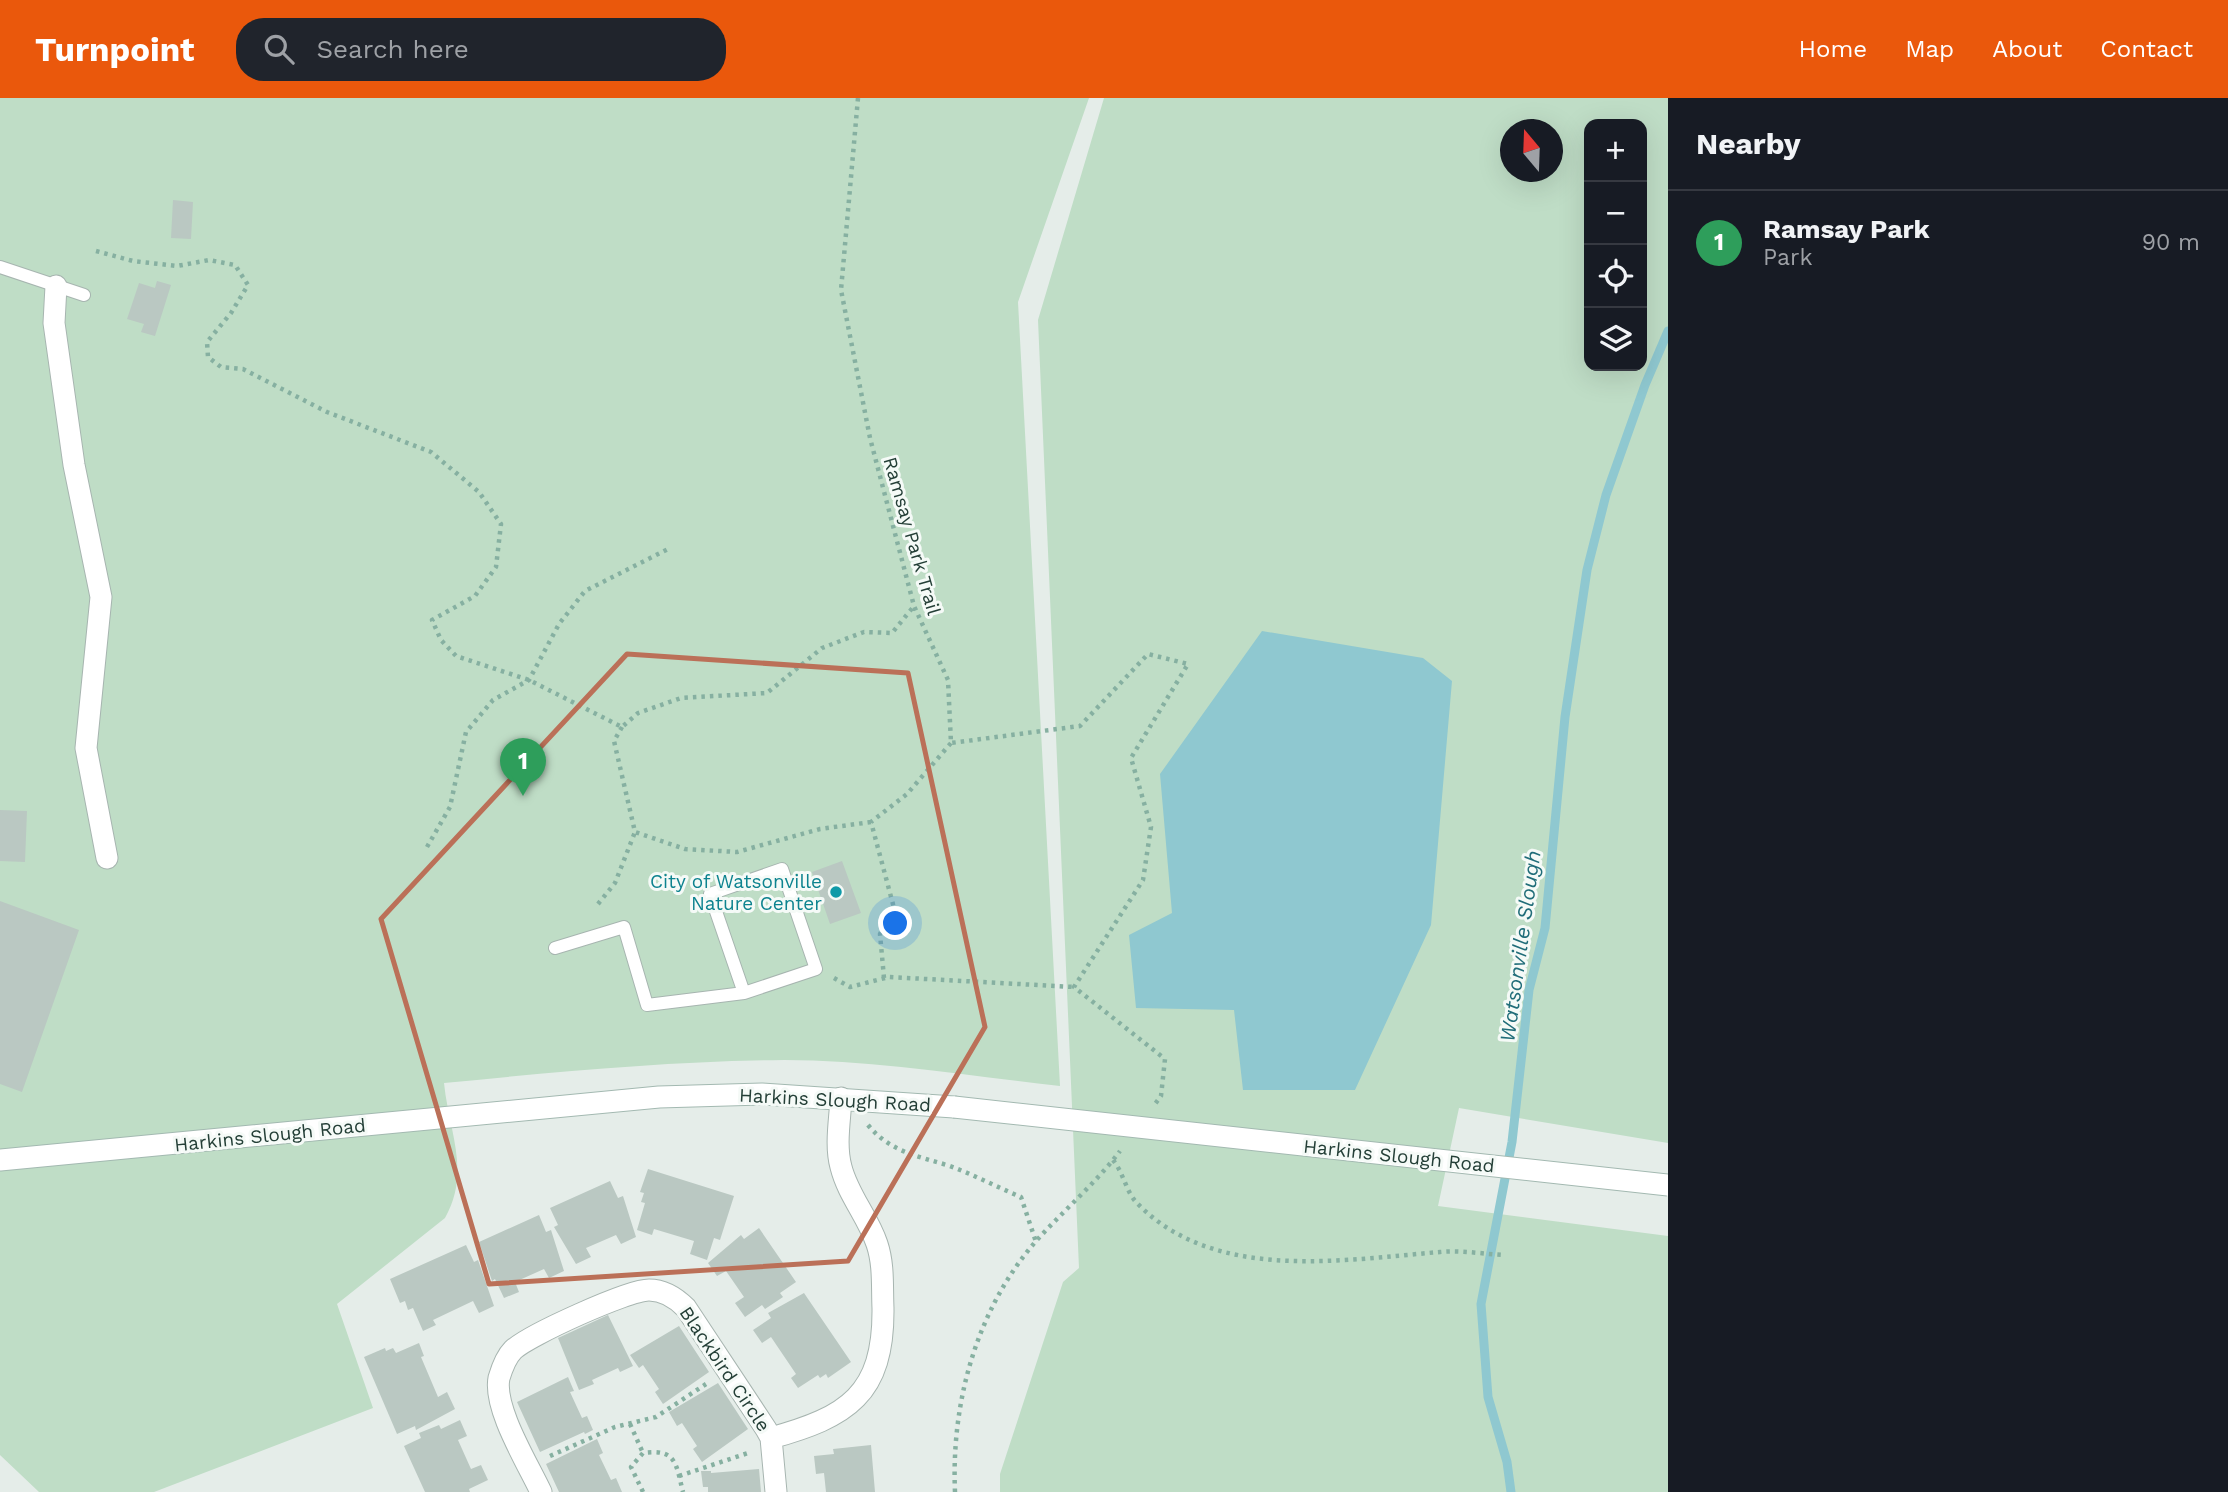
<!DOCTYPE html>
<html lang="en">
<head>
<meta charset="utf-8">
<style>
  body { margin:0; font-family:"Work Sans",sans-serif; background:#20242c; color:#f1f3f6 }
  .controls { position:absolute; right:21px; top:21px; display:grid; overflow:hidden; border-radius:14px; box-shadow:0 7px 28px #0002 }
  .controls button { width:63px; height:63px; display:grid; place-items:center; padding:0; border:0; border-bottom:2px solid #363941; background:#171b24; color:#f1f3f6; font:35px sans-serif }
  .compass { position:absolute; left:1500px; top:21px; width:63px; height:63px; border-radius:50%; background:#171b24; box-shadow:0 7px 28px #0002; rotate:341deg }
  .you { position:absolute; left:896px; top:826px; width:24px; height:24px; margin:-18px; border:5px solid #fff; border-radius:50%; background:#1a73e8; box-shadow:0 0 0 10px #1a73e833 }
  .badge { display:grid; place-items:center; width:46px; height:46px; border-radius:50%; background:#ea580c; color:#fff; font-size:23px; font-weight:700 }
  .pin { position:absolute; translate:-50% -58px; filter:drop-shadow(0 2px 4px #0008) }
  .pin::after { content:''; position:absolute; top:37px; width:24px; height:21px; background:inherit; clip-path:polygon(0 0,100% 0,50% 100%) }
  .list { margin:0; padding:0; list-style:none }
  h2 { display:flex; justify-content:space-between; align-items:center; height:91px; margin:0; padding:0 28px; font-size:30px }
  h2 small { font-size:23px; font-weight:400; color:#9ea1a6 }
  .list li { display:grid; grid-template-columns:46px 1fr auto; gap:21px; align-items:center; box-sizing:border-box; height:105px; padding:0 28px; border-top:2px solid #363941 }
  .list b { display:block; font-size:26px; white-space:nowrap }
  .list p { margin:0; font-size:23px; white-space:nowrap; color:#9ea1a6 }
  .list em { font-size:23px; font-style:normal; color:#9ea1a6 }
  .icon { flex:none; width:38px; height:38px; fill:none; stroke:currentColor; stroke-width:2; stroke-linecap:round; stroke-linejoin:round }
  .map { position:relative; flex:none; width:1668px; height:1394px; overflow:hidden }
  header { display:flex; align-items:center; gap:42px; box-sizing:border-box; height:98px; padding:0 35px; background:#ea580c; color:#fff }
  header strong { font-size:33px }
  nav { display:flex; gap:38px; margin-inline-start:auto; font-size:24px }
  .search { width:490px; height:63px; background:#20242c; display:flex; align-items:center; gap:18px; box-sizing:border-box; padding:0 24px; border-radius:28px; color:#9ea1a6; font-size:26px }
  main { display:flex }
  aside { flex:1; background:#171b24 }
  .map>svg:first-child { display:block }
</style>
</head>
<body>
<header>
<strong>Turnpoint</strong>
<div class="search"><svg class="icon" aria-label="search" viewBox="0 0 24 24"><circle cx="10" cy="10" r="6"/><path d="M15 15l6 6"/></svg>Search here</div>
<nav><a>Home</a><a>Map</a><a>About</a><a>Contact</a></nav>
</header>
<main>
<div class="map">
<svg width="1668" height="1394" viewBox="0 0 1668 1394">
  <rect width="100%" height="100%" fill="#e5ede9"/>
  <!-- green -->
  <path fill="#bfddc6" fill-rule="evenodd" d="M0 0H1089L1018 204 1060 988C969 978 876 962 784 962 670 963 557 974 444 985 449 1034 471 1074 445 1120L337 1206 373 1310 154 1394H39L0 1357Z
    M1104 0H1668V1045L1459 1010 1438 1108 1668 1138V1394H1000V1376L1063 1184 1079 1170 1038 222ZM1589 26H1642V268H1589ZM1510 32H1552V74H1510Z"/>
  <!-- water -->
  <path fill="#8fc8d0" d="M1262 533 1423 560 1452 583 1431 827 1355 992H1243L1234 912 1136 910 1129 837 1172 815 1160 676Z"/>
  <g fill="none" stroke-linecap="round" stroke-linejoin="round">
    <!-- stream -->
    <path stroke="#8fc8d0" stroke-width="9" d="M1511 1394 1507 1364 1488 1299 1481 1206 1512 1044 1529 892 1545 830 1565 619 1587 472 1606 397 1645 287 1668 233"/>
  </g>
  <!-- building -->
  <path fill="#bac8c2" d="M173 102 193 104 191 141 171 140Z
    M157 183 171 187 155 238 141 234 144 226 127 221 139 185 155 190Z
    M0 712 27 713 25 764 0 763Z
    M842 763 861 815 830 826 812 774Z
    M0 803 79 832 22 994 0 986Z
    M648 1071 734 1098 720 1142 714 1140 707 1162 690 1156 694 1143 654 1131 652 1137 637 1132 645 1105 641 1104 644 1095 640 1094Z
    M610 1083 618 1100 623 1098 636 1139 621 1146 616 1137 586 1150 591 1159 576 1166 554 1129 558 1127 550 1110Z
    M539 1117 546 1134 551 1132 564 1173 549 1180 544 1171 515 1184 519 1194 504 1200 495 1181 492 1183 479 1144Z
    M759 1130 796 1184 780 1195 783 1199 765 1211 762 1207 745 1219 735 1205 744 1199 726 1173 717 1178 708 1165 741 1137 744 1141Z
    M466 1147 474 1164 478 1162 494 1208 479 1215 473 1203 433 1222 436 1227 423 1233 413 1210 408 1212 405 1203 400 1205 390 1181Z
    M804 1195 851 1264 828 1280 826 1276 820 1280 818 1277 798 1290 791 1280 796 1276 771 1239 762 1245 753 1232 771 1220 768 1215Z
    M608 1217 633 1268 620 1274 618 1270 592 1282 594 1286 579 1292 558 1240Z
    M679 1228 709 1274 663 1306 655 1294 659 1291 643 1267 639 1270 630 1257Z
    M419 1245 424 1258 421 1259 438 1299 447 1294 455 1311 416 1332 415 1328 397 1336 364 1259 385 1250 386 1253 393 1250 396 1255Z
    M568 1279 574 1293 570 1294 582 1320 587 1318 593 1332 585 1336 584 1334 540 1354 517 1304Z
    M718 1285 748 1331 702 1364 693 1351 697 1348 682 1325 677 1328 669 1314Z
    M460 1322 467 1338 458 1342 471 1371 481 1367 488 1382 469 1391 470 1394H425L404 1348 421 1340 419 1335 439 1327 441 1331Z
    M597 1341 603 1355 599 1357 611 1382 616 1380 622 1394H559L546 1366Z
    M871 1347 875 1394H826L824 1375 816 1376 814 1358 834 1356 833 1351Z
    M759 1371 761 1394H708V1389H703L701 1373H711V1375Z"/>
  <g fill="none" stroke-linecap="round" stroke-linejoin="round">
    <defs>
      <path id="lane" d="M0 169 84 197
        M555 850 624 829 647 907 744 895 710 796 782 771 816 871 744 895"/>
      <path id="street" d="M56 188 54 225 74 367 101 499 86 650 107 760
        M771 1340C847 1319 884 1297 883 1210 882 1189 884 1167 877 1146 868 1119 848 1097 841 1069 835 1047 840 1022 841 1000
        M541 1394C528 1366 493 1310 499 1280 502 1270 506 1259 513 1252 529 1237 628 1192 649 1192 664 1192 676 1200 686 1210L766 1331 771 1340 776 1394"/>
      <path id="secondary" d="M0 1062 659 999 762 996 954 1009"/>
    </defs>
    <!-- lane casing -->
    <use href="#lane" stroke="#a7b5b0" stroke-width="14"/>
    <!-- street casing -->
    <use href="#street" stroke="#a7b5b0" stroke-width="23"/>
    <!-- secondary casing -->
    <use href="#secondary" stroke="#a3b9b1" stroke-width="23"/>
    <!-- path -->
    <path stroke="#86b0a1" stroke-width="4.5" stroke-dasharray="3.5 5" stroke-linecap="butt" d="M858 0 841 192 870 340 914 508 948 582 951 645 1080 628 1148 556 1188 566 1131 660 1151 729 1143 782 1074 889 1165 961 1161 998 1155 1006
      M96 153 133 163 177 168 209 162 235 167 248 187 231 215 207 244 208 259 221 269 243 271 327 314 431 354 479 394 501 426 496 469 475 498 432 522 441 542 456 558 529 582 622 629 638 615 681 600 767 595 822 550 864 534 892 535 914 508
      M622 629 614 643 635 734 685 751 737 754 820 731 871 724
      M427 749 450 709 466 634 493 602 529 582 559 526 585 493 668 451
      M598 806 615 785 635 734
      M834 880 850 889 889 879 1074 889
      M884 880 880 836 894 810 871 724 907 696 951 645
      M868 1027C890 1054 918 1058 950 1068 974 1077 997 1089 1021 1099L1036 1144
      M1113 1062C1123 1074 1126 1093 1136 1104 1213 1185 1341 1162 1440 1154 1461 1152 1483 1156 1504 1157
      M630 1326 643 1355
      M550 1358 615 1329 656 1319 706 1286
      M679 1378 748 1355
      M643 1394 631 1369 643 1355C677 1350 676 1367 683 1394
      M955 1394C951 1304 977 1210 1037 1142 1064 1112 1096 1085 1120 1053"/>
    <!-- lane -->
    <use href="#lane" stroke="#fff" stroke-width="12"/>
    <!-- street -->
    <use href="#street" stroke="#fff" stroke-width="21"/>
    <!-- secondary -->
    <use href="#secondary" stroke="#fff" stroke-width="21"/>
    <defs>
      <path id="secondary-bridge" d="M954 1009 1668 1087"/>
    </defs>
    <!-- secondary-bridge casing -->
    <use href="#secondary-bridge" stroke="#a3b9b1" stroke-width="23" stroke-linecap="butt"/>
    <!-- secondary-bridge -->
    <use href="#secondary-bridge" stroke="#fff" stroke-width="21"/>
  </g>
  <!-- marked area -->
  <path fill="none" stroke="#bb7058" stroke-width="5" stroke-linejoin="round" d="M627 556 908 575 985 929 848 1163 489 1186 381 821Z"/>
  <!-- markers -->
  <circle fill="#0f9aa8" stroke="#f5faf7" stroke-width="2.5" cx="836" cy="794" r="7"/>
  <g text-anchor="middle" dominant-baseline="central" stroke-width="6" stroke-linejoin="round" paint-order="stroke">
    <!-- street labels -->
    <g font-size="19" fill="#243f37" stroke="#f5faf7">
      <text transform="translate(912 438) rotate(74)">Ramsay Park Trail</text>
      <text transform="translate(835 1002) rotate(3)">Harkins Slough Road</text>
      <text transform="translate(270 1037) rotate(-6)">Harkins Slough Road</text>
      <text transform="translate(1399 1058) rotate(6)">Harkins Slough Road</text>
      <text transform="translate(725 1271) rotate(56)">Blackbird Circle</text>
    </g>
    <!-- culture labels -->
    <g font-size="19" fill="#0d838f" stroke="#f5faf7" text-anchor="end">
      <text x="822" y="783">City of Watsonville<tspan x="822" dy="22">Nature Center</tspan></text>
    </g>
    <!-- water labels -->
    <g font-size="21" font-style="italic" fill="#206d79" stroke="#f5faf7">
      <text transform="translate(1520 848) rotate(-82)">Watsonville Slough</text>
    </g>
  </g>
</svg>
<div class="controls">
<button>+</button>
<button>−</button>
<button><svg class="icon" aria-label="locate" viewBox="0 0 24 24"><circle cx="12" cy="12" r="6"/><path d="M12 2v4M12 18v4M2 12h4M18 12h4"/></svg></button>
<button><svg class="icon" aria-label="layers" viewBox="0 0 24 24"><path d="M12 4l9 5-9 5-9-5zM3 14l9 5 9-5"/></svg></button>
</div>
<svg class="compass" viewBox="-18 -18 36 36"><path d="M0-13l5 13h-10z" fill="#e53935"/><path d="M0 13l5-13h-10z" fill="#9ea1a6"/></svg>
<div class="you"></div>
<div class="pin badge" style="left:523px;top:698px;background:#2e9e5b">1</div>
</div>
<aside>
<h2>Nearby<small></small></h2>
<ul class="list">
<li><span class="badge" style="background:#2e9e5b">1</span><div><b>Ramsay Park</b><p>Park</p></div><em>90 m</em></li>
</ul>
</aside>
</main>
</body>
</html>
